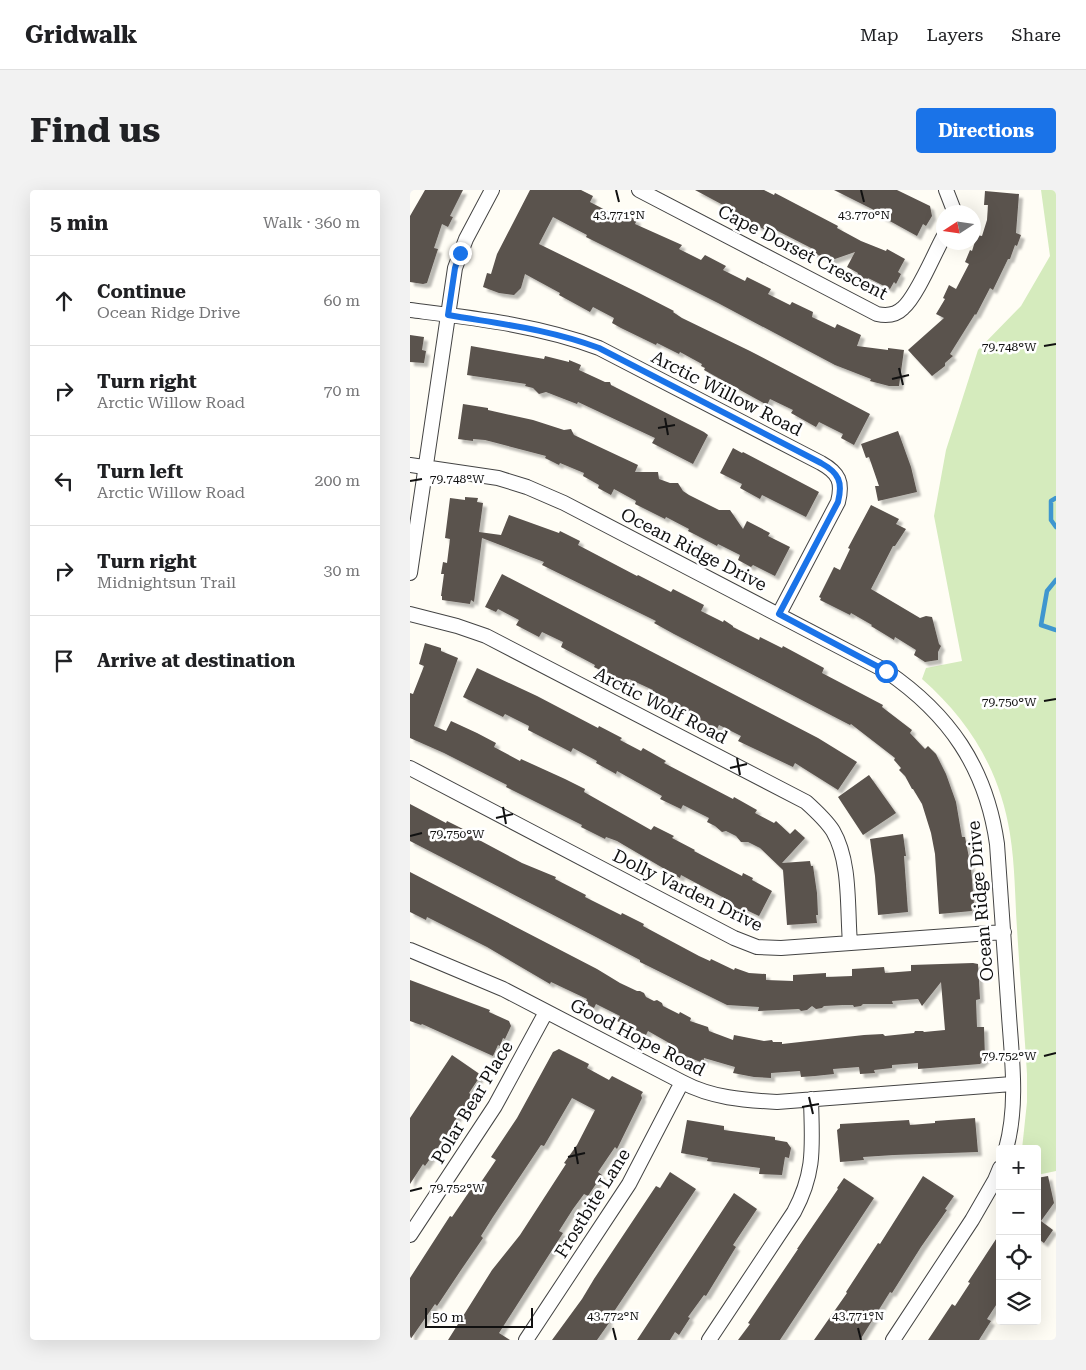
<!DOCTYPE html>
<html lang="en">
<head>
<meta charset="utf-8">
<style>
  body { margin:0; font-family:"Roboto Serif",serif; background:#f2f2f2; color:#202124 }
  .controls { position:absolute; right:15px; bottom:15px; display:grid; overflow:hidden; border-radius:5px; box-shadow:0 5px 20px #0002 }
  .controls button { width:45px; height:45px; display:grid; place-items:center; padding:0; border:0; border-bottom:1px solid #e0e0e0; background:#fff; color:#202124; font:25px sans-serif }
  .compass { position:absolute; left:526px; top:15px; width:45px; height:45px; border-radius:50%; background:#fff; box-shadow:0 5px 20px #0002; rotate:258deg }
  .scale { position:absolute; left:15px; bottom:12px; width:108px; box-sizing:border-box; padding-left:5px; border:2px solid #111; border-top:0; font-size:14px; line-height:18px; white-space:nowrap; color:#111; -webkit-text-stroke:4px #fff; paint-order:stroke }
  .stop { position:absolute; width:15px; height:15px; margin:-11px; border:4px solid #1a73e8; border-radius:50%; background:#fff }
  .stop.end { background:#1a73e8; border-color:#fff; box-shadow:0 1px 5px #0008 }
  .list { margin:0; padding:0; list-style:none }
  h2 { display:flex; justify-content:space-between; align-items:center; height:65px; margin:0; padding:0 20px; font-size:21px }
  h2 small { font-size:16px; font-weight:400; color:#757577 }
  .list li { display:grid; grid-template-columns:32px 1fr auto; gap:15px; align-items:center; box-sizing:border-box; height:90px; padding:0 20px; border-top:1px solid #e0e0e0 }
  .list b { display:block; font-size:19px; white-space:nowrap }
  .list p { margin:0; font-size:16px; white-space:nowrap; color:#757577 }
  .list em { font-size:16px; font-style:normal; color:#757577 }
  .icon { flex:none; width:28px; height:28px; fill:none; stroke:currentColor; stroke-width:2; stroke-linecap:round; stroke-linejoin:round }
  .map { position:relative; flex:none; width:646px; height:1150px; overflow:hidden; border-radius:5px }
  header { display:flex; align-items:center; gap:30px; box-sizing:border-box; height:70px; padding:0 25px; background:#fff; border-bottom:1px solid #e0e0e0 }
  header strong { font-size:24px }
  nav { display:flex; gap:28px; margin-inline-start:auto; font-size:18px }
  .intro { display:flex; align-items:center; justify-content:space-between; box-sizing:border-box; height:120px; padding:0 30px }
  h1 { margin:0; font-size:35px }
  .button { padding:12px 22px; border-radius:5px; background:#1a73e8; color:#fff; font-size:18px; font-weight:700 }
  main { display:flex; gap:30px; padding:0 30px }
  aside { flex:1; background:#fff; border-radius:5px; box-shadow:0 5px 20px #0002 }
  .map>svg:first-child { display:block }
</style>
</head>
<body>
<header>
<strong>Gridwalk</strong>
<nav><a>Map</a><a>Layers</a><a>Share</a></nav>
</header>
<div class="intro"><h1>Find us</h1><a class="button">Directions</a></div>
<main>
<aside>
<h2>5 min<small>Walk · 360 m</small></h2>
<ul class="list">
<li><svg class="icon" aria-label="ahead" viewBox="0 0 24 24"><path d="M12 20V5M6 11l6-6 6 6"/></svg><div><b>Continue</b><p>Ocean Ridge Drive</p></div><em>60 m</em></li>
<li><svg class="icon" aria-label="right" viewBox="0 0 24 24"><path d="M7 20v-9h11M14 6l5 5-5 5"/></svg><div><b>Turn right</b><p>Arctic Willow Road</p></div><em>70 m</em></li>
<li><svg class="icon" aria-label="left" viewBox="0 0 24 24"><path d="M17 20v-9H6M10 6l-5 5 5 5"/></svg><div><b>Turn left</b><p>Arctic Willow Road</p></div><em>200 m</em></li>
<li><svg class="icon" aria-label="right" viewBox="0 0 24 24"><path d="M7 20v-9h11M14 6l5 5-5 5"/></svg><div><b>Turn right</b><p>Midnightsun Trail</p></div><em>30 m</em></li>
<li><svg class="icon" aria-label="arrive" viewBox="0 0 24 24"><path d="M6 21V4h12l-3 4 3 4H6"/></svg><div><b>Arrive at destination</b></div></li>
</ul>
</aside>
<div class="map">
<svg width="646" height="1150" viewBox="0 0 646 1150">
  <defs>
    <filter id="shadow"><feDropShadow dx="4" dy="4" stdDeviation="1" flood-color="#0004"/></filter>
  </defs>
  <rect width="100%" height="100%" fill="#fffdf5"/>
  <!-- green -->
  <path fill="#d5ebbd" d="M631 0H646V981L627 985V959H612L617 912V884C614 836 610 787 607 739 605 708 605 675 600 644 590 581 560 531 512 489L516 478 552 471 524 326 536 260 568 160 611 116 640 66Z"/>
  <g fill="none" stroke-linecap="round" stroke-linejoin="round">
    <!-- stream -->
    <path stroke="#3f96cf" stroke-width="4.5" d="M646 308 641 311V330L646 337
      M646 390 637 401 631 435 646 440"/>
  </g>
  <!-- building -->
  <path fill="#5a524d" filter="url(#shadow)" d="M15 0H53L40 26 43 27 38 37 32 34 24 58 28 59 17 93 13 94 0 92V26Z
    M120 0H171L183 6 180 12 203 24 204 21 216 27 217 25 227 30 225 34 272 55 269 59 291 70 295 65 316 76 313 80 335 91 337 87 361 99 358 104 380 115 382 112 403 122 402 127 425 138 427 134 451 145 447 156 478 160V158L494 160 489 196H479L460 191 461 189 425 175 308 113 176 47 177 45 143 27 129 54 229 103 264 121 263 122 272 128 340 161 460 224 444 255 431 248 433 244 409 232 406 237 381 223 383 220 360 209 357 215 294 180 295 178 291 176 292 174 270 162 269 164 247 153 246 155 211 138 202 133 204 128 183 117 180 122 149 105 150 103 115 84 111 98 104 105 89 103 73 97 77 83 81 84 87 64Z
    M285 0H354L364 5 365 3 428 36 427 38 451 51 476 61 477 59 495 69 488 82 491 84 486 94 484 92 480 99 458 88 455 93 446 88 448 83 437 77 445 62 422 70 402 63 403 59 360 37 358 41 326 26 328 23Z
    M424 0H487L520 16 522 26 516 36 513 34 507 46 467 24 468 22Z
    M575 1 609 4 606 43 611 45 607 56 605 55 600 69H598L583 100 580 98 566 125 565 124 540 164 543 166 535 173V176L522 186 498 160 534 128 526 124 535 109 533 108 539 95 546 99 559 74 555 72 560 60 562 61 567 45 572 46 577 30 578 15H574Z
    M0 145 14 147 12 160 16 161 14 173 0 172Z
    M61 156 134 169 135 166 159 172V170L171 175 169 180 195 192H200L201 195 294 242 298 245 283 274 242 253 245 248 168 212 167 214 136 202 129 204 123 198 115 196 116 194 57 185Z
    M53 214 78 218V220L123 230 154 240 161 239 164 245 228 275 225 282H248L249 289 260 293H268L273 301 279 305 309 320H320L333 339 337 331 360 343 358 346 380 357 365 386 343 375 341 377 328 370 330 365 308 354 307 356 284 344 278 341 279 339 256 327 255 329 225 314 226 311 204 299 201 305 188 298 189 295 173 286 174 283 150 273 149 275 135 268 136 266 75 250 63 249V251L48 249Z
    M488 241 501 277 507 302 468 311 465 296H469L459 267 456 268 451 254Z
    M323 258 332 263 333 262 409 302 396 327 352 305 350 309 330 298 332 294 310 283Z
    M55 307 68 308 67 312 73 313 69 342 91 345 99 325 149 343 150 341 170 351 168 355 227 386 228 385 261 402 263 399 294 415 291 421 313 432 314 430 323 436V437L349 450 350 447 372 458 373 456 414 478 412 483 473 515 472 517 502 540 500 543 515 559 518 556 526 564 536 584 546 612 552 647H555L561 678 564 714 561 715 562 721 529 724 525 664 521 643 512 614 503 599H502L495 586 489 580 491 578 484 570 485 568 441 534 440 535 264 444 244 433 246 431 132 375 134 372 72 348 64 412 61 410 60 414 32 410V406H31L34 384H31L33 372 37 373 40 349 35 348 40 308 55 310Z
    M461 315 489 329 486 334 496 339 485 356H483L461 399 510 428 516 426 522 427 529 454 531 456 528 462V470L515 472 504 465 506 460 485 447 484 450 461 436 462 435 441 423 440 425 410 410 411 408 409 407 424 377 430 380 440 359 438 358Z
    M92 384 408 548 447 572 428 600 385 573 383 577 328 551 331 546 309 535 307 539 297 534 285 527 287 525 241 504 243 500 219 489 217 492 204 486V487L184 477 185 475 151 457 153 452 132 442 129 447 106 435 109 430 88 419 86 422 75 417Z
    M15 453 31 458V461L48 468 24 536 36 541 41 531 67 543 86 553 84 557 110 571 111 569 155 589 175 599 174 602 241 640 244 636 264 646 262 648 285 660 284 661 332 686 333 683 343 688 342 690 362 701 349 726 332 718 331 721 317 713 318 710 271 685 270 688 207 651 196 647 195 649 171 637 172 635 96 597 97 595 34 563 0 548V503L3 504 14 476 9 474Z
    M67 478 127 506 188 538 189 536 212 548 210 550 231 561 233 558 256 571 254 573 323 609 324 607 347 620 345 623 364 633 366 631 380 644 385 639 395 648 372 673 400 671 401 676H403L407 703 408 725H406L407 733 377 735 373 680 350 658 338 652H331L326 646 316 641 312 642 305 636 297 632 299 628 273 615 271 619 250 609 252 606 207 581 206 584 186 573 187 571 163 558 161 562 118 540 119 536 95 524 93 527 53 507Z
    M459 585 486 623 453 645 428 607Z
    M0 614 36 633 37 631 57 641 56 643 112 673 146 687 145 689 176 705 175 707 211 725 212 723 234 734 233 736 289 766 300 771 301 769 324 780 325 778 339 783 356 784V790L383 791V785L416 783V787L442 786V779L474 777 475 783 501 781V775L563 773 568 774 570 809 566 810 567 837H574L575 869 570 874 508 879V873L482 875V878L464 880 465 883 450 884 449 877 423 879 424 884 405 886 391 887 390 881 361 883V888L344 887 323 883 325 877 294 868 293 873 268 863 259 858 261 854 238 841 236 845 207 831 210 826 186 814 184 818 175 813 177 809 141 792 140 794 77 757 17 727 16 730 0 722V682L187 779 210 793 227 801H230L234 803 236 807 244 811 247 810 252 813 253 816 269 824 270 822 281 828 280 831 298 837 299 841 323 850 324 845 354 851 362 850 363 852H372V854L454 845 473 844 475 846 504 843 505 841H513L514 842 535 840 531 792 512 816 508 809 482 811 483 814H453L451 816 444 817 443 815H434L414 816 412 818 406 819 402 816 397 820 391 821 389 819 348 821 349 817 317 815 230 772V770L186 747 0 651Z
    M493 644 496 666H494L498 722 468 725 465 686 460 649Z
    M0 790 80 820 79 822 99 831 101 836 95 849 93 848 90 856 88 855 83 866 12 834 11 835 0 831Z
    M149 859 179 874 177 878 199 890 202 886 233 902 231 905 232 908 207 959 205 957 188 982 192 985 178 1006 174 1004 163 1019 149 1041 153 1043 89 1143 100 1150H38L82 1080 110 1045 156 974 154 973 167 955 185 920 162 908 134 956 131 955 83 1027 71 1046 73 1048 51 1080 27 1116 25 1114 0 1150V1088L40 1026 42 1027 61 999 64 1000 66 997 67 998 86 970 81 967 107 928 143 862Z
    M42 865 71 885 59 903 62 905 44 932 45 933 15 976 13 974 0 994V928Z
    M565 928 568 962 484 965 453 967 454 970 430 972 427 940 430 938V934L499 930 500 935 525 933V931Z
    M277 930 314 936V940L365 947V950L377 952 381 958 379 968 375 967 372 985 349 984 350 978 297 971 298 968 271 963Z
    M260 982 286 999 197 1132 199 1133 187 1150H142L172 1109 184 1089 246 996 250 998Z
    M513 986 544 1006 535 1019 537 1020 511 1057 482 1103 480 1102 450 1150H404L437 1103 436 1102 468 1053 470 1054Z
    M638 986 644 1013 631 1031 643 1040 634 1053 627 1048V988Z
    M434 988 464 1008 370 1150H328L340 1134 338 1133 388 1059H387L428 999 427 998Z
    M324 1003 347 1019 323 1055 326 1057 296 1106 294 1105 278 1127 280 1128 269 1145 265 1142 260 1150H227Z
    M590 1043V1109L577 1129 581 1131 569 1150H518L542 1114 545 1116 560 1093 558 1092Z"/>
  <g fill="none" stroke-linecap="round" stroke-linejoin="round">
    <defs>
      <path id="street" d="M229 0 467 124C476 126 486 125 493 118 507 106 524 64 534 46
        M536 0 543 18V22
        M0 120C63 128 128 135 189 158L411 273C429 283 433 292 428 312L369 424
        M0 275 88 288 117 297 154 313 476 481C539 524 576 577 587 654 591 711 595 769 599 826 602 869 608 916 596 959
        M0 383 45 78 56 49 82 0
        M0 424 47 436 76 446 396 612C406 621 416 630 423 641 441 672 437 718 440 753
        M0 578 324 748 347 757 371 758 594 742
        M0 760 93 799 272 892C302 908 333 910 367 912L602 894
        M0 1045 85 916 136 822
        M116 1150 219 994 272 892
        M299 1150 384 1022C406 981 402 955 401 909
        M483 1150 562 1030 585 990 590 978"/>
    </defs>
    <!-- street casing -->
    <use href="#street" stroke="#444" stroke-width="16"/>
    <!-- street -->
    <use href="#street" stroke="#fff" stroke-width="14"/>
  </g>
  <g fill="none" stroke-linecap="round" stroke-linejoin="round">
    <!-- route -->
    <path stroke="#1a73e8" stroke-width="6" d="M50 63 45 78 38 125C90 134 139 139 189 158L411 273C429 283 433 292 428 312L369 424 476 481"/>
  </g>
  <!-- ticks -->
  <path fill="none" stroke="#111" stroke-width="2" d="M206 0 209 12M451 0 454 12M634 156 646 154M489 178 493 195M482 189 499 185M255 228 258 245M248 238 265 235M0 291 12 289M634 511 646 509M327 568 330 585M320 578 337 574M93 617 96 634M86 628 103 624M0 646 12 643M634 866 646 863M399 907 403 924M392 917 409 914M165 957 168 974M158 967 175 963M0 1001 12 998M203 1138 206 1150M448 1138 451 1150"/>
  <g text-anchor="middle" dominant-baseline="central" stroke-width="5" stroke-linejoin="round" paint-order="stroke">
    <!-- street labels -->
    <g font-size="18" fill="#111" stroke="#fff">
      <text transform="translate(393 62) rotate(27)">Cape Dorset Crescent</text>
      <text transform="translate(317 203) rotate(27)">Arctic Willow Road</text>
      <text transform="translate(284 359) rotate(27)">Ocean Ridge Drive</text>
      <text transform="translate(251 515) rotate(27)">Arctic Wolf Road</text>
      <text transform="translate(278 700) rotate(26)">Dolly Varden Drive</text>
      <text transform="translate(570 711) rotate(-95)">Ocean Ridge Drive</text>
      <text transform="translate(228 847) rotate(27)">Good Hope Road</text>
      <text transform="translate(62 912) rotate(-59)">Polar Bear Place</text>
      <text transform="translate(182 1013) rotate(-58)">Frostbite Lane</text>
    </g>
  </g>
  <g font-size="12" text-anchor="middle" fill="#111" stroke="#fff" stroke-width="5" stroke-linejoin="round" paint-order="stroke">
    <text x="209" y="29">43.771°N</text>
    <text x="454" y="29">43.770°N</text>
    <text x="599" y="161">79.748°W</text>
    <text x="47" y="293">79.748°W</text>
    <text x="599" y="516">79.750°W</text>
    <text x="47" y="648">79.750°W</text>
    <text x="599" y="870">79.752°W</text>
    <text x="47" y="1002">79.752°W</text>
    <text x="203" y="1130">43.772°N</text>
    <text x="448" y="1130">43.771°N</text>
  </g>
</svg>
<div class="controls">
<button>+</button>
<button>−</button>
<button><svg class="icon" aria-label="locate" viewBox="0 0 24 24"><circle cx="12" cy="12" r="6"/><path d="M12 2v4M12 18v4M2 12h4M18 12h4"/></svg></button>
<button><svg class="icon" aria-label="layers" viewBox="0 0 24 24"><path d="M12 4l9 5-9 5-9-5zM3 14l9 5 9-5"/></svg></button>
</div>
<svg class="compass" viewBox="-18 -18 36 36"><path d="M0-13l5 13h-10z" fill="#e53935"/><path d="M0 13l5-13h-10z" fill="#757577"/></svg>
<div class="scale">50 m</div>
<div class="stop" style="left:476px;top:481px"></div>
<div class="stop end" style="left:50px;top:63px"></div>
</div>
</main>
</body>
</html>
